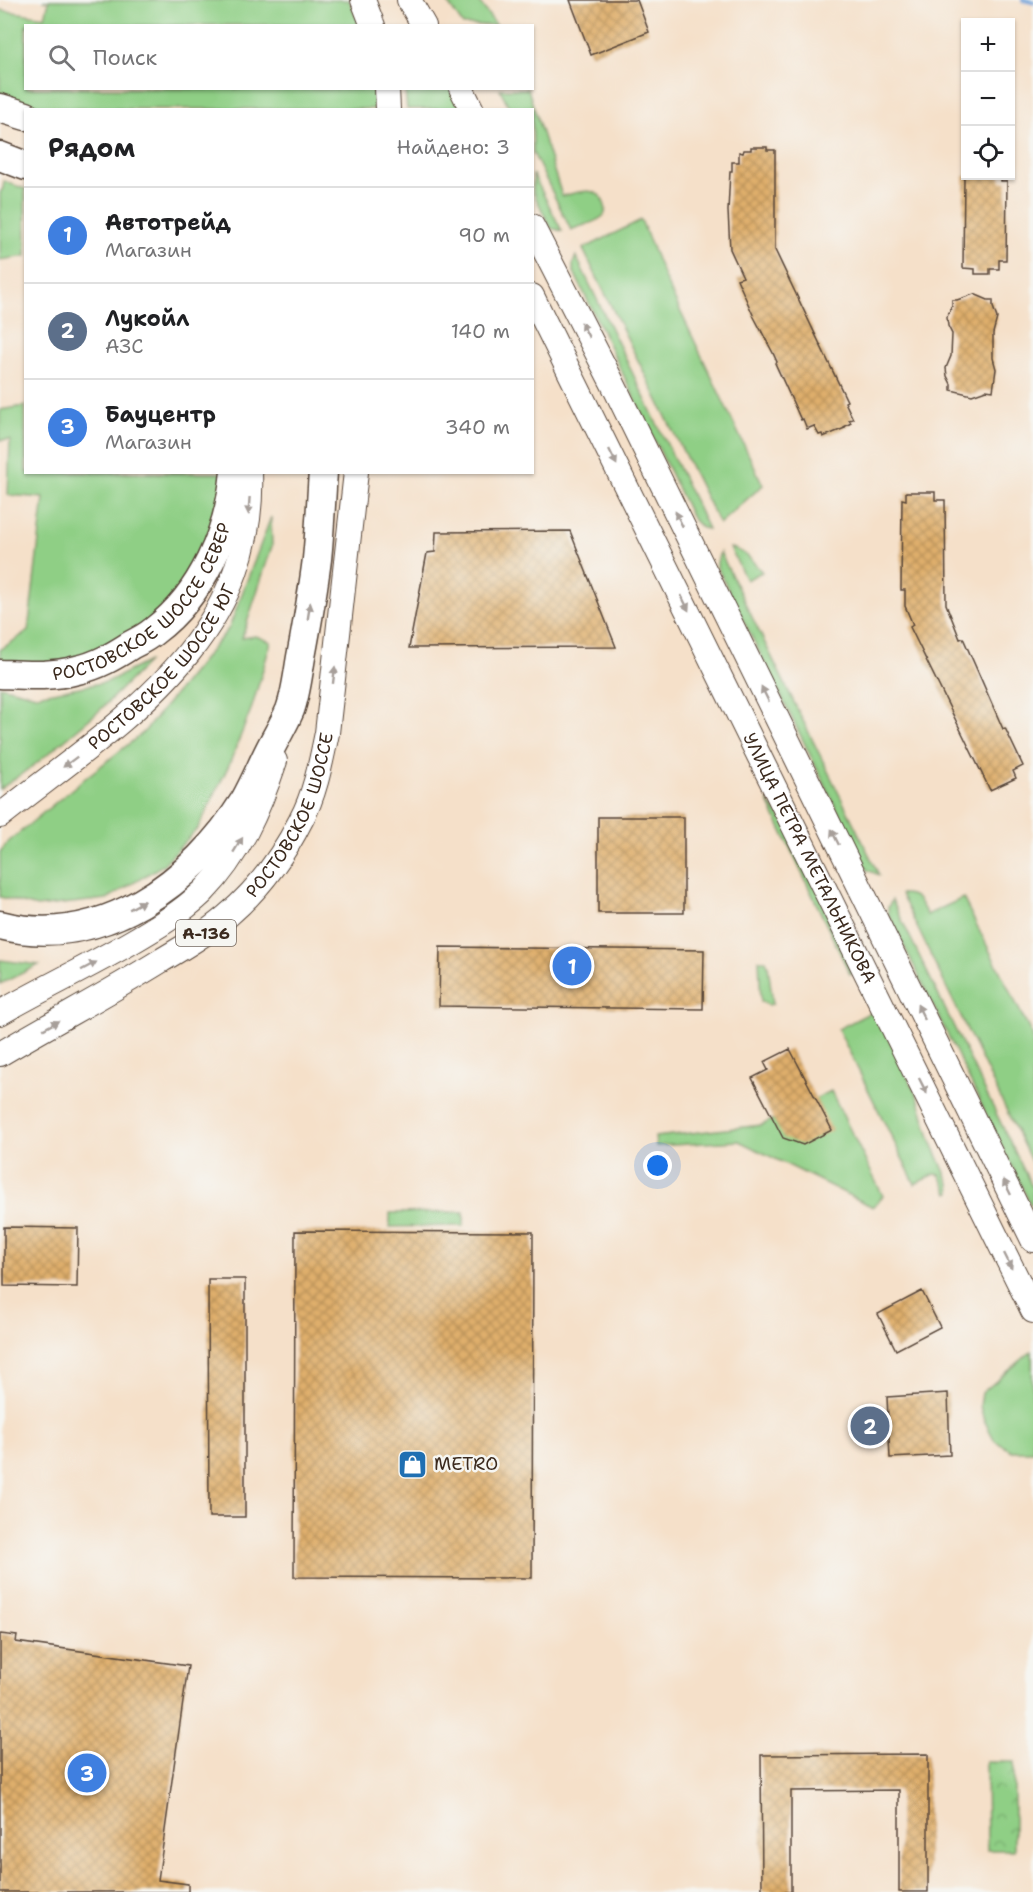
<!DOCTYPE html>
<html lang="ru">
<head>
<meta charset="utf-8">
<style>
  body { margin:0; font-family:"Shantell Sans",sans-serif; background:#f2f2f2; color:#202124 }
  .controls { position:absolute; right:18px; top:18px; display:grid; overflow:hidden; border-radius:0px; box-shadow:0 2px 4px #0004 }
  .controls button { width:54px; height:54px; display:grid; place-items:center; padding:0; border:0; border-bottom:2px solid #e0e0e0; background:#fff; color:#202124; font:30px sans-serif }
  .you { position:absolute; left:658px; top:1166px; width:21px; height:21px; margin:-15px; border:4px solid #fff; border-radius:50%; background:#1a73e8; box-shadow:0 0 0 9px #1a73e833 }
  .badge { display:grid; place-items:center; width:39px; height:39px; border-radius:50%; background:#2563eb; color:#fff; font-size:20px; font-weight:700 }
  .pin { position:absolute; translate:-50% -50%; border:3px solid #fff; box-shadow:0 2px 6px #0006 }
  .list { margin:0; padding:0; list-style:none }
  h2 { display:flex; justify-content:space-between; align-items:center; height:78px; margin:0; padding:0 24px; font-size:26px }
  h2 small { font-size:20px; font-weight:400; color:#757577 }
  .list li { display:grid; grid-template-columns:39px 1fr auto; gap:18px; align-items:center; box-sizing:border-box; height:96px; padding:0 24px; border-top:2px solid #e0e0e0 }
  .list b { display:block; font-size:22px; white-space:nowrap }
  .list p { margin:0; font-size:20px; white-space:nowrap; color:#757577 }
  .list em { font-size:20px; font-style:normal; color:#757577 }
  .icon { flex:none; width:33px; height:33px; fill:none; stroke:currentColor; stroke-width:2; stroke-linecap:round; stroke-linejoin:round }
  .map { position:relative; flex:none; width:1033px; height:1892px; overflow:hidden }
  .search { position:absolute; background:#fff; box-shadow:0 2px 4px #0004; left:24px; top:24px; width:510px; height:66px; display:flex; align-items:center; gap:15px; box-sizing:border-box; padding:0 21px; border-radius:0px; color:#757577; font-size:22px }
  .panel { position:absolute; background:#fff; box-shadow:0 2px 4px #0004; left:24px; top:108px; width:510px; height:366px; border-radius:0px }
  .map>svg:first-child { display:block }
</style>
</head>
<body>
<div class="map">
<svg width="1033" height="1892" viewBox="0 0 1033 1892">
  <defs>
    <pattern id="park-crowns" width="20" height="18" patternUnits="userSpaceOnUse" patternTransform="scale(1.5)"><rect width="20" height="18" fill="#8fcf85"/><path d="M2 6a3 3 0 1 1 6 0M12 15a3 3 0 1 1 6 0" fill="none" stroke="#76a86c"/></pattern>
    <pattern id="building-cross-hatch" width="8" height="8" patternUnits="userSpaceOnUse" patternTransform="scale(1.5)"><rect width="8" height="8" fill="#dfaf6c"/><path d="M0 0l8 8M0 8l8-8" fill="none" stroke="#b68f58"/></pattern>
  </defs>
  <rect width="100%" height="100%" fill="#f6f6f2"/>
  <filter id="ink" filterUnits="userSpaceOnUse"><feTurbulence type="fractalNoise" baseFrequency=".0167" numOctaves="2"/><feDisplacementMap in="SourceGraphic" scale="12" xChannelSelector="R" yChannelSelector="G"/><feConvolveMatrix kernelMatrix="1 2 1 2 8 2 1 2 1" color-interpolation-filters="sRGB"/></filter>
  <filter id="wash" filterUnits="userSpaceOnUse"><feTurbulence type="fractalNoise" baseFrequency=".008" numOctaves="4" result="noise"/><feDisplacementMap in="SourceGraphic" scale="24" xChannelSelector="R" yChannelSelector="G"/><feGaussianBlur stdDeviation="1.35" result="paint"/><feColorMatrix in="noise" values="0 0 0 0 0 0 0 0 0 0 0 0 0 0 0 0 0 1.4 0 .05"/><feComposite in="paint" operator="in"/></filter>
  <g filter="url(#wash)">
    <rect width="100%" height="100%" fill="#f5e0c9"/>
    <!-- grass -->
    <path fill="#8fcf85" stroke="#657c52" stroke-width="1.5" d="M43 0H349L360 25 26 26V88L375 89 378 109H28L0 101V10L45 17 49 1Z
      M446 0H478L496 25H463Z
      M405 89H451L462 109H407Z
      M500 89H528L562 196C576 193 598 184 604 203 606 208 607 213 602 217 595 223 580 226 571 230L533 153 532 110 510 109Z
      M533 174 562 231 551 228 533 192Z
      M4 181 25 189 26 256 0 260V193L3 188Z
      M641 220 665 279 763 485 719 524 583 249Z
      M576 256 708 529 702 528 692 518 573 270V264Z
      M25 406 26 472 231 473 230 494 175 609 65 666 0 661V650L28 631 44 498 8 495 10 440H0V410Z
      M271 517 272 546 242 638 256 636 271 642 252 707 229 765 198 828 163 865 107 899 37 907 0 897V852L7 843 79 783 144 732 229 628Z
      M730 548C745 550 752 561 762 572L746 580Z
      M720 552 879 875 867 870 717 567V562Z
      M149 661 99 711 37 763 0 789V686L36 695 107 682Z
      M767 800 786 824 856 972 850 974Z
      M901 894C917 893 920 902 927 915L963 898 1033 1037V1165Z
      M892 900 1033 1189V1210L888 913V907Z
      M0 960 39 965 0 984Z
      M759 960H766L768 966 773 1004 768 1005 761 1001Z
      M875 1010 919 1100 931 1141 950 1184 951 1192 948 1193 940 1175 935 1174 915 1184 838 1029Z
      M831 1091 883 1196 873 1207 739 1141 656 1146 655 1137 762 1125Z
      M464 1212V1226L390 1227V1213Z
      M1032 1351 1033 1451H1012L995 1441 984 1420 980 1406 982 1393Z"/>
    <!-- park -->
    <path fill="url(#park-crowns)" stroke="#657c52" stroke-width="1.5" d="M986 1762H1014V1850H987Z"/>
    <g fill="none" stroke-linecap="round" stroke-linejoin="round">
      <!-- stream -->
      <path stroke="#6c9ed7" stroke-width="4.5" d="M1023 0 1033 2"/>
    </g>
    <g id="blocks">
      <!-- building -->
      <path fill="url(#building-cross-hatch)" d="M570 0H637L649 32 591 55Z
        M751 147H767V150H775V250L847 401 845 402 853 419 849 420 851 423 844 427 845 428 823 437 822 434 819 435 814 426 807 429 803 419 801 420 775 363 777 362 773 353 754 317 737 279 743 277 730 249 728 211 730 171H732V162H739V152L743 153 744 150H751Z
        M964 176H1001V181H1007L1006 260H999V269H990V274H975V269L963 268Z
        M974 294 988 300H993V307L997 318 993 333V358L996 369 993 391 986 390 972 395 951 390V384L947 376 946 368 951 356 952 334 948 326 947 317 952 306V300H957Z
        M906 492H935V500H945L946 604 960 639 963 638 1003 729 1005 728 1023 766 1013 771 1016 778 990 790 910 627 913 625 905 606V590H901L902 499 906 500Z
        M570 531 616 647 409 648 427 553 435 552 436 532Z
        M598 817H684V913H598Z
        M440 947 704 950 703 1009 439 1006Z
        M790 1049 832 1130 803 1145 783 1138 752 1078 768 1070 764 1062Z
        M4 1227 78 1228 77 1287 4 1286Z
        M295 1231 533 1232 532 1578 294 1577Z
        M208 1279H245V1517H209Z
        M922 1291 940 1327 896 1350 878 1314Z
        M948 1393 950 1455 890 1458 887 1397Z
        M0 1634 17 1636 16 1642 188 1666 158 1880 188 1884V1892H0Z
        M928 1754V1892H899V1790L791 1791V1892H762L761 1755Z"/>
    </g>
  </g>
  <g filter="url(#ink)">
    <use href="#blocks" fill-opacity="0" stroke="#574538" stroke-width="1.5"/>
    <g fill="none" stroke-linecap="round" stroke-linejoin="round">
      <defs>
        <g id="major">
          <path d="M363 0 373 26"/>
          <path d="M409 0 424 26"/>
          <path d="M387 88 388 110"/>
          <path d="M461 88 472 110"/>
          <path d="M532 226 612 382 1033 1240"/>
          <path id="s1" d="M532 296 1033 1311"/>
          <path id="s2" d="M0 816C116 724 257 642 250 472"/>
          <path d="M0 1013C42 989 86 968 128 944 154 929 181 913 203 892 239 855 259 809 275 761"/>
          <path id="s3" d="M0 1054C54 1022 109 993 162 960 184 947 206 934 226 917 257 891 283 856 301 820 315 794 321 762 327 733L356 472"/>
        </g>
        <g id="highway">
          <path d="M0 108 26 116"/>
          <path d="M0 156 26 166"/>
          <path id="s4" d="M0 674C26 675 52 677 77 670 97 666 114 656 131 645 139 641 147 637 154 631 203 594 229 532 235 472"/>
          <path d="M0 925C101 951 194 882 245 800 254 784 261 767 269 751 276 737 284 724 290 710 296 694 298 674 301 657 307 625 313 591 317 559 320 530 321 501 323 472"/>
        </g>
      </defs>
      <!-- major casing -->
      <use href="#major" stroke="#574538" stroke-width="26"/>
      <!-- highway casing -->
      <use href="#highway" stroke="#574538" stroke-width="31"/>
      <!-- major -->
      <use href="#major" stroke="#fff" stroke-width="24"/>
      <!-- highway -->
      <use href="#highway" stroke="#fff" stroke-width="28"/>
    </g>
    <!-- one-way arrows -->
    <defs><path id="oneway-solid" d="M-6-.8H1V-3.2L6.5 0L1 3.2V.8H-6Z" transform="scale(1.5)"/></defs>
    <g fill="#a79f9a">
      <use href="#oneway-solid" transform="translate(585 330) rotate(-117)"/>
      <use href="#oneway-solid" transform="translate(613 457) rotate(64)"/>
      <use href="#oneway-solid" transform="translate(249 506) rotate(94)"/>
      <use href="#oneway-solid" transform="translate(679 519) rotate(-116)"/>
      <use href="#oneway-solid" transform="translate(685 603) rotate(64)"/>
      <use href="#oneway-solid" transform="translate(309 611) rotate(-81)"/>
      <use href="#oneway-solid" transform="translate(334 675) rotate(-83)"/>
      <use href="#oneway-solid" transform="translate(765 694) rotate(-116)"/>
      <use href="#oneway-solid" transform="translate(70 762) rotate(143)"/>
      <use href="#oneway-solid" transform="translate(835 837) rotate(-116)"/>
      <use href="#oneway-solid" transform="translate(238 845) rotate(-58)"/>
      <use href="#oneway-solid" transform="translate(137 905) rotate(-29)"/>
      <use href="#oneway-solid" transform="translate(89 966) rotate(-28)"/>
      <use href="#oneway-solid" transform="translate(921 1012) rotate(-116)"/>
      <use href="#oneway-solid" transform="translate(51 1025) rotate(-29)"/>
      <use href="#oneway-solid" transform="translate(923 1086) rotate(63)"/>
      <use href="#oneway-solid" transform="translate(1007 1187) rotate(-116)"/>
      <use href="#oneway-solid" transform="translate(1008 1261) rotate(64)"/>
    </g>
  </g>
  <!-- icons -->
  <defs>
    <symbol id="shop-square" viewBox="-11 -11 22 22"><rect x="-9" y="-9" width="18" height="18" rx="4" fill="#1f6fb2" stroke="#f6f6f2"/><path d="M-5-2.5h2.3a2.7 3.5 0 0 1 5.4 0H5L5.5 6h-11ZM-1.5-2.5h3a1.5 2.3 0 0 0-3 0Z" fill="#fff"/></symbol>
  </defs>
  <g fill-rule="evenodd">
    <use href="#shop-square" x="396" y="1448" width="33" height="33"/>
  </g>
  <g text-anchor="middle" dominant-baseline="central" stroke-width="5" stroke-linejoin="round" paint-order="stroke">
    <!-- shield labels -->
    <rect fill="#f6f6f2" stroke="#73675e" stroke-width="1.5" x="176" y="920" width="60" height="26" rx="4.5"/>
    <g font-size="16" font-weight="bold" fill="#3b2a1e">
      <text x="206" y="933">А-136</text>
    </g>
    <!-- street labels -->
    <g font-size="18" fill="#3b2a1e" stroke="#f6f6f2">
      <text stroke="none"><textPath href="#s4" startOffset="174">РОСТОВСКОЕ ШОССЕ СЕВЕР</textPath></text>
      <text stroke="none"><textPath href="#s2" startOffset="222">РОСТОВСКОЕ ШОССЕ ЮГ</textPath></text>
      <text stroke="none"><textPath href="#s3" startOffset="388">РОСТОВСКОЕ ШОССЕ</textPath></text>
      <text stroke="none"><textPath href="#s1" startOffset="627">УЛИЦА ПЕТРА МЕТАЛЬНИКОВА</textPath></text>
    </g>
    <!-- poi labels -->
    <g font-size="18" fill="#3b2a1e" stroke="#f6f6f2" text-anchor="start">
      <text x="434" y="1464">METRO</text>
    </g>
  </g>
</svg>
<div class="controls">
<button>+</button>
<button>−</button>
<button><svg class="icon" aria-label="locate" viewBox="0 0 24 24"><circle cx="12" cy="12" r="6"/><path d="M12 2v4M12 18v4M2 12h4M18 12h4"/></svg></button>
</div>
<div class="you"></div>
<div class="pin badge" style="left:572px;top:966px;background:#3f7fe0">1</div>
<div class="pin badge" style="left:870px;top:1426px;background:#5c6f8a">2</div>
<div class="pin badge" style="left:87px;top:1773px;background:#3f7fe0">3</div>
<div class="search"><svg class="icon" aria-label="search" viewBox="0 0 24 24"><circle cx="10" cy="10" r="6"/><path d="M15 15l6 6"/></svg>Поиск</div>
<section class="panel">
<h2>Рядом<small>Найдено: 3</small></h2>
<ul class="list">
<li><span class="badge" style="background:#3f7fe0">1</span><div><b>Автотрейд</b><p>Магазин</p></div><em>90 m</em></li>
<li><span class="badge" style="background:#5c6f8a">2</span><div><b>Лукойл</b><p>АЗС</p></div><em>140 m</em></li>
<li><span class="badge" style="background:#3f7fe0">3</span><div><b>Бауцентр</b><p>Магазин</p></div><em>340 m</em></li>
</ul>
</section>
</div>
</body>
</html>
